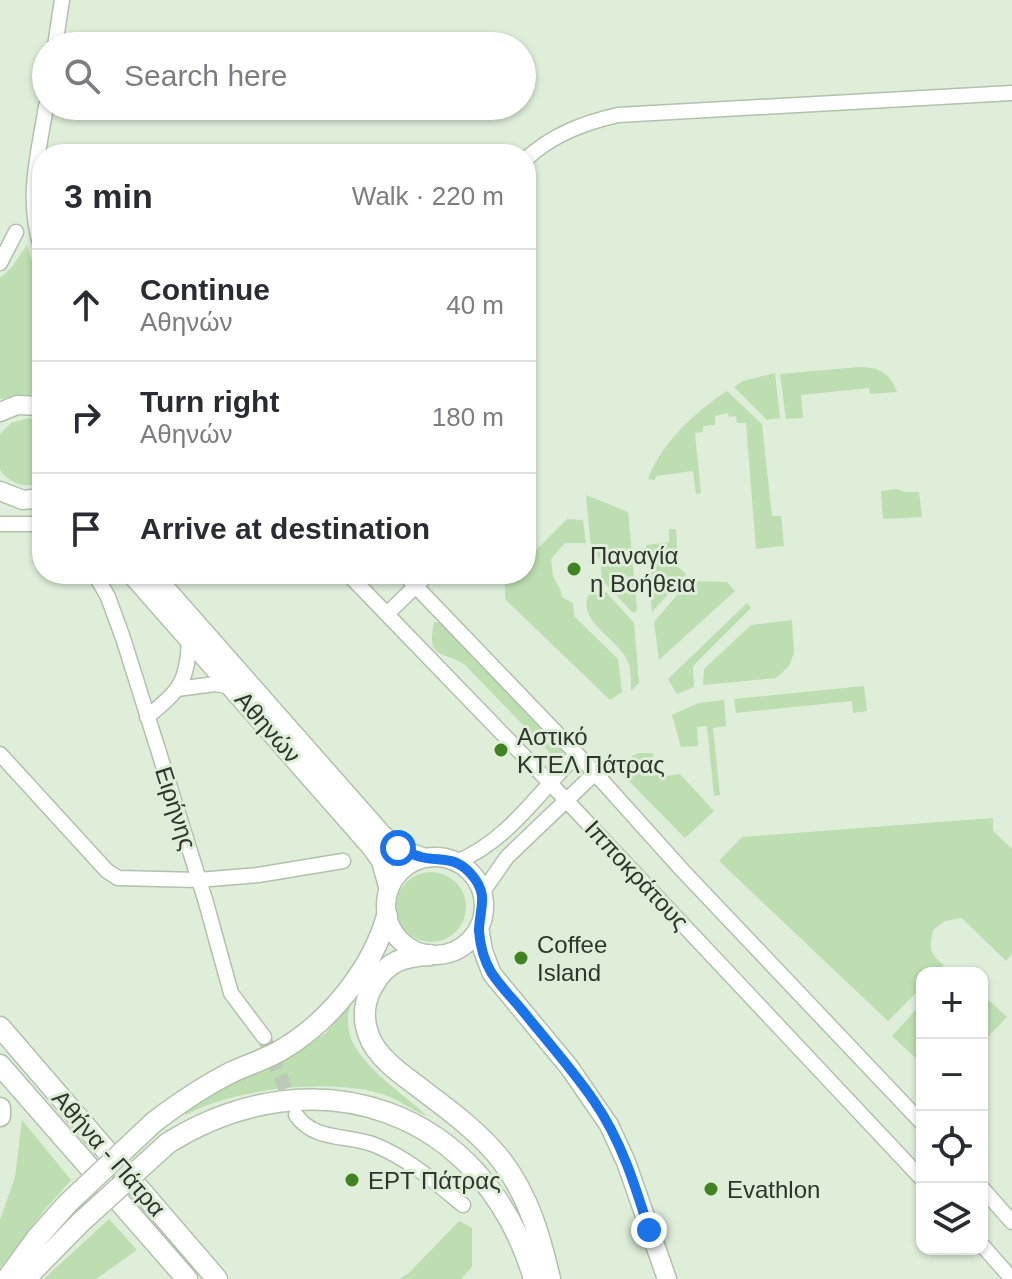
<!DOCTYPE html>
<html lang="en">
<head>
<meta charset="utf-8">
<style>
  body { margin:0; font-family:Arial,sans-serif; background:#f7f7f7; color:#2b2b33 }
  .controls { position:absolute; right:24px; bottom:24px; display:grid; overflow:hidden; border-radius:16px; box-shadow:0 2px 6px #0004 }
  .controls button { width:72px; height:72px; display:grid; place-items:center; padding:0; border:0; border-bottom:2px solid #e1e1e2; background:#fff; color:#2b2b33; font:40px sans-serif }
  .stop { position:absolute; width:24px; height:24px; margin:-18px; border:6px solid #1a73e8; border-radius:50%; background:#fff }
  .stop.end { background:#1a73e8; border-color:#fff; box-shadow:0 2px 8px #0008 }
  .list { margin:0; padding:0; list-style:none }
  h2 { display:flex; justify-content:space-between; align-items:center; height:104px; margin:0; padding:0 32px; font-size:34px }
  h2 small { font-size:26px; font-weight:400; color:#7c7c81 }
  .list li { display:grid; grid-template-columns:52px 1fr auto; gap:24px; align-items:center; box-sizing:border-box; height:112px; padding:0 32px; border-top:2px solid #e1e1e2 }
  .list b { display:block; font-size:30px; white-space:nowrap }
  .list p { margin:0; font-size:26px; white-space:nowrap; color:#7c7c81 }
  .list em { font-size:26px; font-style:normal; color:#7c7c81 }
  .icon { flex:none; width:44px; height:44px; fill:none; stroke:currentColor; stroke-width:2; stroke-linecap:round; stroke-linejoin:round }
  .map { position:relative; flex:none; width:1012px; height:1279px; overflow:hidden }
  .search { position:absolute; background:#fff; box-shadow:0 2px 6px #0004; left:32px; top:32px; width:504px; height:88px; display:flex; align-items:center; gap:20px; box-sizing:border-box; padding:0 28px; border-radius:44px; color:#7c7c81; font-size:30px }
  .panel { position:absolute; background:#fff; box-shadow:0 2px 6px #0004; left:32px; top:144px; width:504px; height:440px; border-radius:32px }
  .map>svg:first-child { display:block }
</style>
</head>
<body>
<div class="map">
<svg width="1012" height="1279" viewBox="0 0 1012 1279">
  <rect width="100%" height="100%" fill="#deeed8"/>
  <!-- green -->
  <path fill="#bcdeb0" d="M27 245 42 295V388L26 397 0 399V278L12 267Z
    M859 367C879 367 890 373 897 392L870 394 869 388 801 395 803 418 786 419 780 374Z
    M775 373 780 418 767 420 734 387 743 381Z
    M727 391 762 424 772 516H781L784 546 756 549 746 423H737L736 416 729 417 728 413 715 416V425L703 426V432L695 433 701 493 696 494 693 471 656 476 655 480 648 479C662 442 694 413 727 391Z
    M29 418 42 422V482C25 489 11 484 0 470V434L11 423Z
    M897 489 904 492H919L922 517 883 519 881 491Z
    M586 495 628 512 637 611 633 613 602 580 600 559 591 549Z
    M567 519 583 520 586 543H565L551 559 553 576 561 591 562 597 573 603 574 616 618 659 622 692 610 700 505 599V580L511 574H526V560Z
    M669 529H676L678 567 686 574 652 612 646 545 669 542Z
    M689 581 727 582 735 591 659 660 654 622Z
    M606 592 634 623 639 683 631 691C631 682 631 672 629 664 621 639 575 622 589 594Z
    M747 603 751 608 693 666 694 687 677 694 668 679Z
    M792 620 794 653 789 666 776 678 703 685 704 669 751 625Z
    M434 622H442L565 751 564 759 558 764 551 762 546 756 549 752 465 665C443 650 426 661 434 622Z
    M864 686 867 711 853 713 852 701 736 713 734 699Z
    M724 700 726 726 713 728 720 795 714 796 707 726 697 727 698 746 681 747 672 715 699 703Z
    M639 753H653L656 772 665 776 680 774 714 811 685 838 626 778V763L632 756Z
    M993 818V831L1012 849V954L1006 961 962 918 945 921 933 930C929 948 929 954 944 965L936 973H922V987L888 1021 719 861 742 837Z
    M396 907a35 35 0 1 1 70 0a35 35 0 1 1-70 0Z
    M982 994 1007 1017 982 1043Z
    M353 1000C351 1005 348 1012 348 1018 344 1058 402 1091 428 1117 415 1111 403 1103 390 1097 339 1076 233 1088 186 1115L184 1110 218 1089 294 1055 326 1033Z
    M922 1003V1064L892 1036Z
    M22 1120 71 1180 47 1207 0 1268V1220L15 1177Z
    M109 1219 137 1250 96 1279H44Z
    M459 1221 472 1228V1267L461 1279H400L410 1272Z"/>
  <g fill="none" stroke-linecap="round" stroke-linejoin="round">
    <!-- minor-tunnel -->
    <path stroke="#bbc9b6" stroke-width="14" stroke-dasharray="14 7" stroke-linecap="butt" d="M264 1037 293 1107"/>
    <defs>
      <path id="minor" d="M55 46 62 0
        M526 159C552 135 583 123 618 115L1012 93
        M42 250C25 198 38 158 46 106
        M0 263 16 232
        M0 524H42
        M95 574 108 597 123 638 205 899 231 993 264 1037
        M348 574 549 782 922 1179
        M404 574 595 773 683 871 922 1123
        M387 614 428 574
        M177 689 215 684 232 687
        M147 717C180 690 188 682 189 638
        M0 754 107 871 118 878 198 880 258 875 343 861
        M456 862C506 843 540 791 577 754
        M482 893 507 857 595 773
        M296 1115C315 1142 347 1134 375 1145 409 1159 435 1182 463 1205
        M982 1188 1012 1222
        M982 1245 1012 1279"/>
      <path id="major" d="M0 412 17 405 42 406
        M0 491 23 500 42 498
        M131 574 371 847 381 861 389 890
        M153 574 382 834 398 848 425 858
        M386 906a49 49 0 1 1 98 0a49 49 0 1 1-98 0Z
        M479 927 483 951 492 974 569 1067 609 1125 626 1162 667 1279"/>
      <path id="highway" d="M430 955C405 956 387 961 374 984 364 999 362 1019 369 1036 378 1060 406 1077 425 1092 452 1112 481 1134 502 1161 529 1197 540 1236 550 1279
        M0 1027 217 1279
        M0 1065 187 1279
        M0 1116V1108
        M154 1122C179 1103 204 1086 232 1072 249 1064 267 1059 283 1049 330 1021 372 969 387 916
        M168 1143C316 1051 484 1109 534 1279
        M7 1279 36 1239 67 1204
        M25 1279 81 1222"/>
    </defs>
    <!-- minor casing -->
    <use href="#minor" stroke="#b2c1ac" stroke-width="17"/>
    <!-- major casing -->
    <use href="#major" stroke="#b2c1ac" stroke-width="21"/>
    <!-- highway casing -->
    <use href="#highway" stroke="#b2c1ac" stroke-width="23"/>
    <!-- minor -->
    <use href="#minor" stroke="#fff" stroke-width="14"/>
    <!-- major -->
    <use href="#major" stroke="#fff" stroke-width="18"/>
    <!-- highway -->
    <use href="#highway" stroke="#fff" stroke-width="20"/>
    <defs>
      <path id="highway-bridge" d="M67 1204 154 1122
        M81 1222 168 1143"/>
    </defs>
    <!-- highway-bridge casing -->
    <use href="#highway-bridge" stroke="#b2c1ac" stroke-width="23" stroke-linecap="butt"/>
    <!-- highway-bridge -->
    <use href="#highway-bridge" stroke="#fff" stroke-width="20"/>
  </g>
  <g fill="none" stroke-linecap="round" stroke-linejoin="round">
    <!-- route -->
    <path stroke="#1a73e8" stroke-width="10" d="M398 848C406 851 413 855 421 857 441 862 454 855 471 874 490 895 479 909 479 931 480 945 484 960 491 972 500 986 512 998 522 1010 546 1040 572 1069 594 1101 621 1140 635 1185 649 1230"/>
  </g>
  <!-- markers -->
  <g fill="#418222" stroke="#deeed8" stroke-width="3">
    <circle cx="574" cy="569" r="8"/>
    <circle cx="501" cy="750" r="8"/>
    <circle cx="521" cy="958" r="8"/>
    <circle cx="352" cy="1180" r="8"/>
    <circle cx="711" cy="1189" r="8"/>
  </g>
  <g text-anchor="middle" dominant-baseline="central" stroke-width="6" stroke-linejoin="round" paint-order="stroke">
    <!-- poi labels -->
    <g font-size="24" fill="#2f352d" stroke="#deeed8" text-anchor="start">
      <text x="590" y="555">Παναγία<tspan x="590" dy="28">η Βοήθεια</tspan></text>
      <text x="517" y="736">Αστικό<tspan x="517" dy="28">ΚΤΕΛ Πάτρας</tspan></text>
      <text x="537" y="944">Coffee<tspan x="537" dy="28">Island</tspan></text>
      <text x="368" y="1180">ΕΡΤ Πάτρας</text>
      <text x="727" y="1189">Evathlon</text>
    </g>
    <!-- street labels -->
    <g font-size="24" fill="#2f352d" stroke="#deeed8">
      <text transform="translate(268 727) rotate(49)">Αθηνών</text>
      <text transform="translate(176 808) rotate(72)">Ειρήνης</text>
      <text transform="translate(637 875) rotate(47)">Ιπποκράτους</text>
      <text transform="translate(109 1153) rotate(49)">Αθήνα - Πάτρα</text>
    </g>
  </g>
</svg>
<div class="controls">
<button>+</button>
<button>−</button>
<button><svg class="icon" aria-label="locate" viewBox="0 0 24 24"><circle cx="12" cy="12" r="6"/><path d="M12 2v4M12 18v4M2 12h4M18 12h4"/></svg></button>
<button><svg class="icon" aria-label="layers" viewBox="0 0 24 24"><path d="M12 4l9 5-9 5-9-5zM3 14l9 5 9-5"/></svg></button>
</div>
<div class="stop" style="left:398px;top:848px"></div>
<div class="stop end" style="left:649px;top:1230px"></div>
<div class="search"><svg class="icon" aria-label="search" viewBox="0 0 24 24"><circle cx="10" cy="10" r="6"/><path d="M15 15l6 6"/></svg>Search here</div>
<section class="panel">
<h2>3 min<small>Walk · 220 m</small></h2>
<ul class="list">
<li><svg class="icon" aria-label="ahead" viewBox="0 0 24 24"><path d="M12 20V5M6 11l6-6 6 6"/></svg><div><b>Continue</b><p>Αθηνών</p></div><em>40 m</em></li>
<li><svg class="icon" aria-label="right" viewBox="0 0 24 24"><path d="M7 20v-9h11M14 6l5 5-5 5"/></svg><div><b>Turn right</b><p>Αθηνών</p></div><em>180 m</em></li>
<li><svg class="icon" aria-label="arrive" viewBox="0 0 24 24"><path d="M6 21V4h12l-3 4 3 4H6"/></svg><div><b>Arrive at destination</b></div></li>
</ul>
</section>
</div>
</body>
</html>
